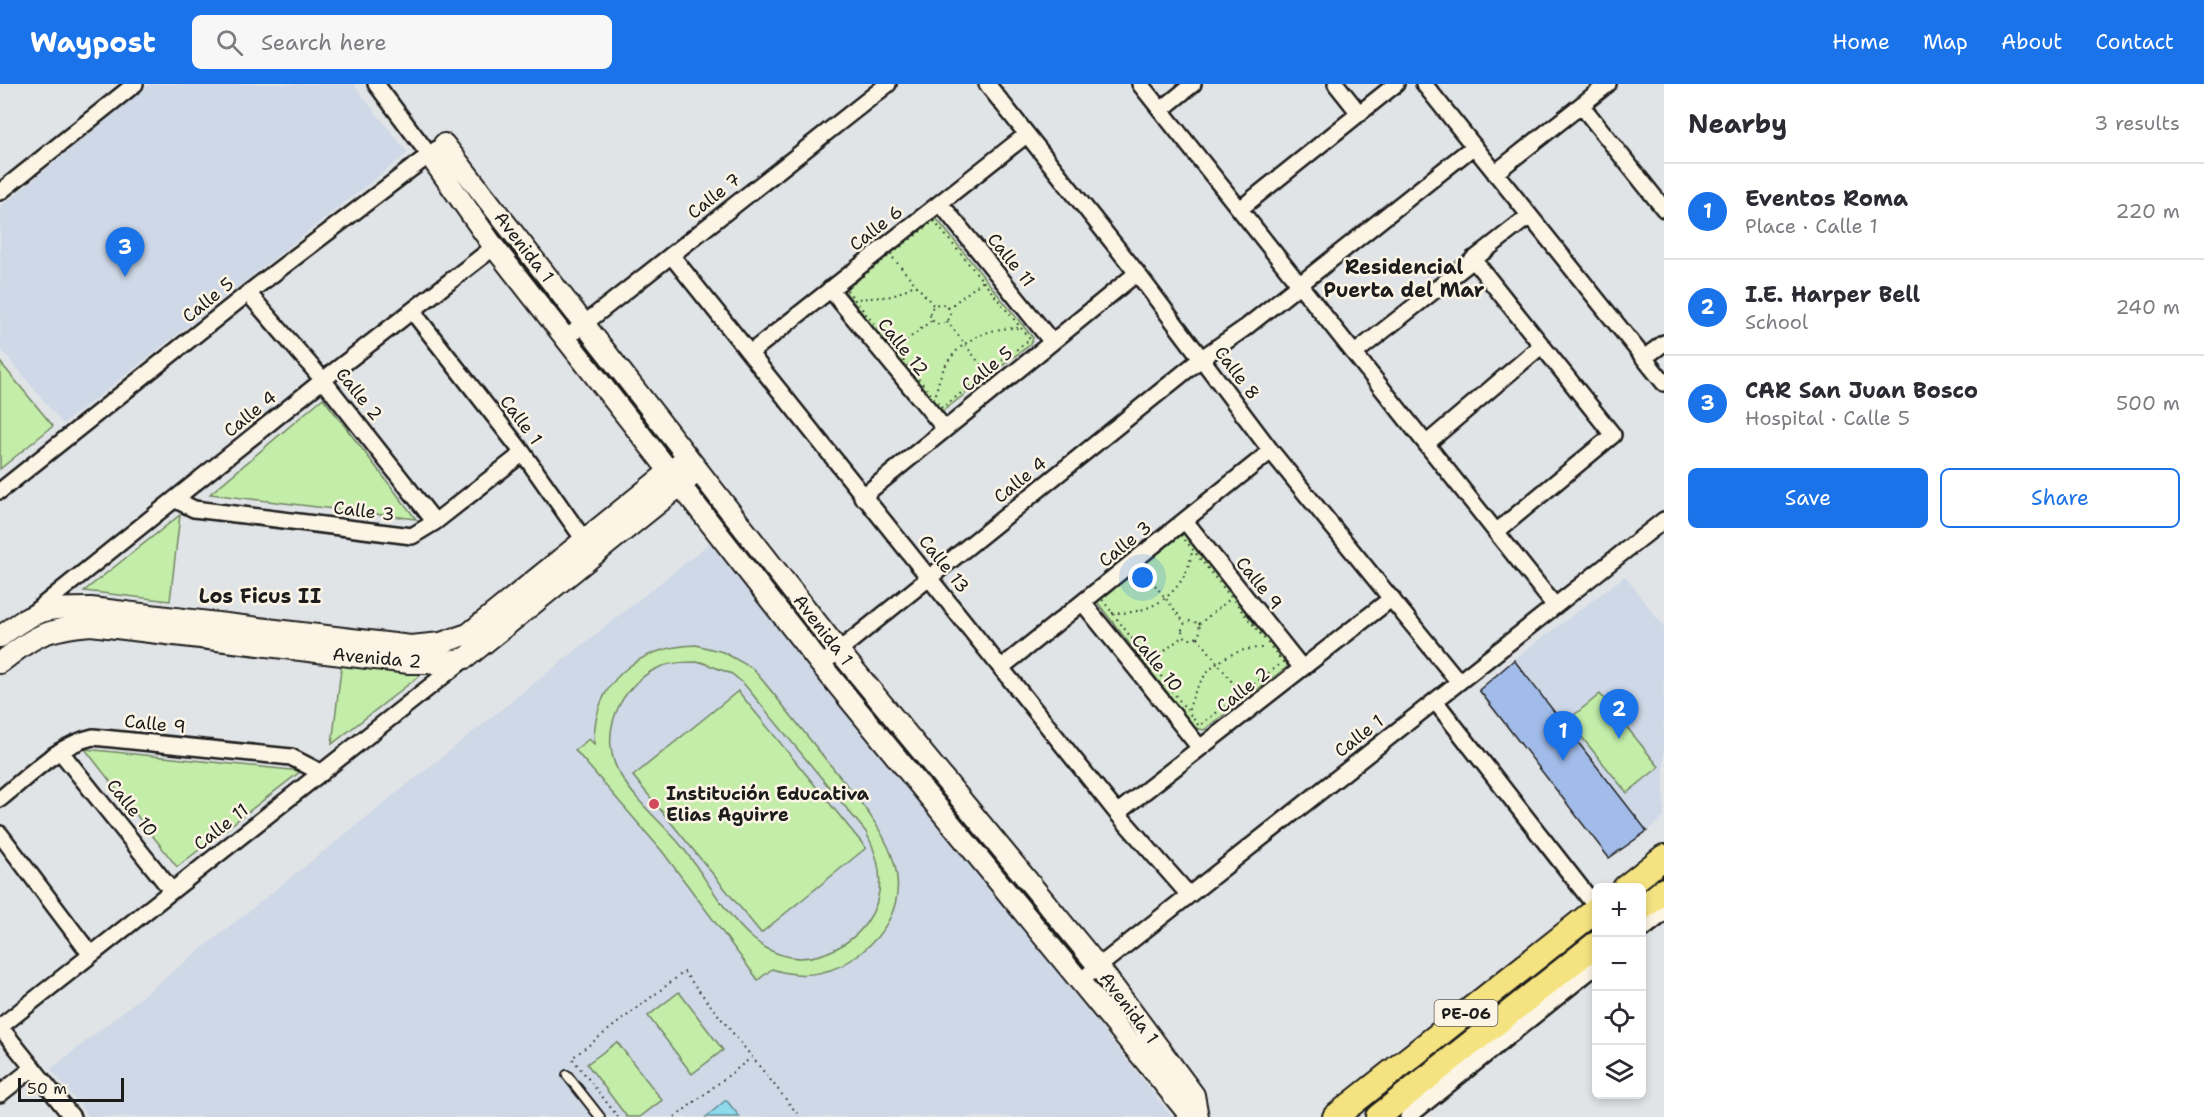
<!DOCTYPE html>
<html lang="en">
<head>
<meta charset="utf-8">
<style>
  body { margin:0; font-family:"Shantell Sans",sans-serif; background:#f7f7f7; color:#2b2b33 }
  .controls { position:absolute; right:18px; bottom:18px; display:grid; overflow:hidden; border-radius:9px; box-shadow:0 3px 9px #0003 }
  .controls button { width:54px; height:54px; display:grid; place-items:center; padding:0; border:0; border-bottom:2px solid #e1e1e2; background:#fff; color:#2b2b33; font:30px sans-serif }
  .scale { position:absolute; left:18px; bottom:15px; width:106px; box-sizing:border-box; padding-left:6px; border:3px solid #1c1c1c; border-top:0; font-size:16px; line-height:21px; white-space:nowrap; color:#1c1c1c; -webkit-text-stroke:4px #fcf5e5; paint-order:stroke }
  .you { position:absolute; left:1143px; top:494px; width:21px; height:21px; margin:-15px; border:4px solid #fff; border-radius:50%; background:#1a73e8; box-shadow:0 0 0 9px #1a73e833 }
  .badge { display:grid; place-items:center; width:39px; height:39px; border-radius:50%; background:#1a73e8; color:#fff; font-size:20px; font-weight:700 }
  .pin { position:absolute; translate:-50% -50px; filter:drop-shadow(0 2px 3px #0008) }
  .pin::after { content:''; position:absolute; top:32px; width:21px; height:18px; background:inherit; clip-path:polygon(0 0,100% 0,50% 100%) }
  .list { margin:0; padding:0; list-style:none }
  h2 { display:flex; justify-content:space-between; align-items:center; height:78px; margin:0; padding:0 24px; font-size:26px }
  h2 small { font-size:20px; font-weight:400; color:#7c7c81 }
  .list li { display:grid; grid-template-columns:39px 1fr auto; gap:18px; align-items:center; box-sizing:border-box; height:96px; padding:0 24px; border-top:2px solid #e1e1e2 }
  .list b { display:block; font-size:22px; white-space:nowrap }
  .list p { margin:0; font-size:20px; white-space:nowrap; color:#7c7c81 }
  .list em { font-size:20px; font-style:normal; color:#7c7c81 }
  .actions { display:flex; gap:12px; padding:18px 24px }
  .actions a { flex:1; padding:14px 0; border:2px solid #1a73e8; border-radius:9px; text-align:center; font-size:21px; color:#1a73e8 }
  .actions .main { background:#1a73e8; color:#fff }
  .icon { flex:none; width:33px; height:33px; fill:none; stroke:currentColor; stroke-width:2; stroke-linecap:round; stroke-linejoin:round }
  .map { position:relative; flex:none; width:1664px; height:1033px; overflow:hidden }
  header { display:flex; align-items:center; gap:36px; box-sizing:border-box; height:84px; padding:0 30px; background:#1a73e8; color:#fff }
  header strong { font-size:28px }
  nav { display:flex; gap:33px; margin-inline-start:auto; font-size:21px }
  .search { width:420px; height:54px; background:#f7f7f7; display:flex; align-items:center; gap:15px; box-sizing:border-box; padding:0 21px; border-radius:9px; color:#7c7c81; font-size:22px }
  main { display:flex }
  aside { flex:1; background:#fff }
  .map>svg:first-child { display:block }
</style>
</head>
<body>
<header>
<strong>Waypost</strong>
<div class="search"><svg class="icon" aria-label="search" viewBox="0 0 24 24"><circle cx="10" cy="10" r="6"/><path d="M15 15l6 6"/></svg>Search here</div>
<nav><a>Home</a><a>Map</a><a>About</a><a>Contact</a></nav>
</header>
<main>
<div class="map">
<svg width="1664" height="1033" viewBox="0 0 1664 1033">
  <rect width="100%" height="100%" fill="#e1e4e6"/>
  <filter id="ink" filterUnits="userSpaceOnUse"><feTurbulence type="fractalNoise" baseFrequency=".0167" numOctaves="2"/><feDisplacementMap in="SourceGraphic" scale="12" xChannelSelector="R" yChannelSelector="G"/><feConvolveMatrix kernelMatrix="1 2 1 2 8 2 1 2 1" color-interpolation-filters="sRGB"/></filter>
  <g filter="url(#ink)">
    <!-- built -->
    <path fill="#ced8e7" d="M150 0H353L408 69 63 340 0 264V123Z
      M715 455 1172 1033H89L51 985Z
      M1625 492 1664 543V733L1647 747 1513 576Z"/>
    <!-- green -->
    <path fill="#c3eda9" stroke="#708462" stroke-width="1.5" fill-rule="evenodd" d="M931 133 936 134 1033 254 1031 260 944 326H940L843 205Z
      M0 278 53 342 0 385Z
      M323 314 416 435 210 410Z
      M180 431 170 517 84 507Z
      M1180 446 1186 447 1287 576V583L1204 646 1195 644 1097 518 1099 513Z
      M696 561 723 568 752 584C778 614 802 646 827 677 874 734 939 803 862 868 836 890 804 896 772 885L758 896 662 767 575 666 589 655 594 660C593 598 637 563 696 561ZM701 578 732 590 744 600 866 748C881 777 887 809 867 838 855 855 839 865 820 871 753 891 717 807 683 764 664 740 637 719 621 692 596 653 619 600 660 583 673 578 687 578 701 578Z
      M342 577 423 589 332 660Z
      M738 607 866 764 761 849 633 692Z
      M1600 610 1659 683 1627 709 1568 636Z
      M85 665 301 687 177 783Z
      M679 908 723 966 692 990 648 932Z
      M617 958 662 1016 640 1033H627L587 980Z"/>
    <!-- water -->
    <path fill="#8edaed" stroke="#608e99" stroke-width="1.5" d="M726 1016 740 1033H706Z"/>
    <!-- building -->
    <path fill="#a2bce9" stroke="#1c1c1c" stroke-width="1.5" d="M1514 576 1647 747 1609 774 1479 606Z"/>
    <g fill="none" stroke-linecap="round" stroke-linejoin="round">
      <defs>
        <path id="service" d="M567 991 600 1033"/>
        <path id="minor" d="M376 0 430 72
          M987 0 1137 189 1271 367 1459 598
          M1140 0 1555 522
          M1336 0 1359 29
          M1424 0 1664 299
          M1581 21 1664 125
          M1161 26 1193 0
          M1495 89 1608 0
          M0 108 135 0
          M940 119 1052 258
          M1240 125 1396 0
          M671 171 1117 729 1189 811
          M1473 175 1613 351 1496 448
          M830 205 945 345
          M248 209 323 296 435 438
          M413 228 523 369 589 463
          M565 255 888 0
          M750 269 1026 51
          M1355 269 1529 132
          M1644 274 1664 259
          M1426 360 1541 262
          M0 407 248 209 437 65
          M862 413 1137 189
          M176 416 194 425 412 452 435 438 523 369
          M1185 437 1302 584
          M1083 519 1200 664
          M33 529 323 296 494 163
          M821 581 1202 274 1245 244 1474 62
          M1002 583 1271 367
          M1435 617 1596 823
          M60 667 172 807
          M0 715C28 693 57 661 93 653L291 673 322 689
          M1117 729 1392 514
          M0 750 91 871
          M1642 846 1664 829
          M1079 898 1664 436
          M0 943 466 574
          M0 943 72 1033
          M0 1010 33 984
          M1408 1033 1596 882"/>
        <path id="tertiary" d="M444 60 839 567 1098 882 1194 1011 1198 1033
          M430 72 494 163 821 581 1191 1033
          M0 553C36 525 45 524 91 524L411 562 441 559 468 550 678 380
          M0 579C35 551 46 545 91 541L409 579H436L466 574 691 393"/>
        <path id="primary" d="M1625 804 1664 773
          M1642 824 1664 806
          M1335 1033 1596 826
          M1378 1033 1596 860"/>
      </defs>
      <!-- service casing -->
      <use href="#service" stroke="#1c1c1c" stroke-width="12"/>
      <!-- minor casing -->
      <use href="#minor" stroke="#1c1c1c" stroke-width="20"/>
      <!-- tertiary casing -->
      <use href="#tertiary" stroke="#1c1c1c" stroke-width="24"/>
      <!-- primary casing -->
      <use href="#primary" stroke="#1c1c1c" stroke-width="28"/>
      <!-- path -->
      <path stroke="#1c1c1c" stroke-width="2" stroke-dasharray="1.5 4.5" stroke-linecap="butt" d="M934 137 1030 255 942 324 846 205Z
        M893 174 934 222
        M859 215 893 212 916 200
        M930 230a10 10 0 1 1 20 0a10 10 0 1 1-20 0Z
        M948 224 983 197
        M947 237 987 289
        M897 264 932 236
        M936 310C942 266 979 242 1021 244
        M1181 451 1283 578 1199 642 1101 514Z
        M1144 487 1185 539
        M1112 529C1152 531 1185 509 1192 468
        M1182 546a9 9 0 1 1 18 0a9 9 0 1 1-18 0Z
        M1199 540 1229 516
        M1198 553 1241 610
        M1151 578 1183 552
        M1189 626C1197 589 1227 562 1266 564
        M618 1033 572 974 684 888 800 1033
        M675 1033 751 974"/>
      <!-- service -->
      <use href="#service" stroke="#fcf5e5" stroke-width="8"/>
      <!-- minor -->
      <use href="#minor" stroke="#fcf5e5" stroke-width="15"/>
      <!-- tertiary -->
      <use href="#tertiary" stroke="#fcf5e5" stroke-width="20"/>
      <!-- primary -->
      <use href="#primary" stroke="#f5e382" stroke-width="24"/>
    </g>
  </g>
  <!-- markers -->
  <circle fill="#d1495b" stroke="#fcf5e5" stroke-width="2" cx="654" cy="720" r="6"/>
  <g text-anchor="middle" dominant-baseline="central" stroke-width="5" stroke-linejoin="round" paint-order="stroke">
    <!-- shield labels -->
    <rect fill="#fcf5e5" stroke="#5f5d58" stroke-width="1.5" x="1434.5" y="916" width="63" height="26" rx="4.5"/>
    <g font-size="16" font-weight="bold" fill="#1c1c1c">
      <text x="1466" y="929">PE-06</text>
    </g>
    <!-- street labels -->
    <g font-size="18" fill="#1c1c1c" stroke="#fcf5e5">
      <text transform="translate(714 112) rotate(-38)">Calle 7</text>
      <text transform="translate(876 144) rotate(-38)">Calle 6</text>
      <text transform="translate(524 163) rotate(52)">Avenida 1</text>
      <text transform="translate(1011 176) rotate(51)">Calle 11</text>
      <text transform="translate(208 216) rotate(-39)">Calle 5</text>
      <text transform="translate(903 263) rotate(51)">Calle 12</text>
      <text transform="translate(987 285) rotate(-39)">Calle 5</text>
      <text transform="translate(1237 289) rotate(53)">Calle 8</text>
      <text transform="translate(359 310) rotate(51)">Calle 2</text>
      <text transform="translate(250 330) rotate(-39)">Calle 4</text>
      <text transform="translate(521 336) rotate(53)">Calle 1</text>
      <text transform="translate(1020 396) rotate(-39)">Calle 4</text>
      <text transform="translate(364 427) rotate(7)">Calle 3</text>
      <text transform="translate(1125 460) rotate(-39)">Calle 3</text>
      <text transform="translate(944 480) rotate(51)">Calle 13</text>
      <text transform="translate(1259 499) rotate(51)">Calle 9</text>
      <text transform="translate(823 546) rotate(52)">Avenida 1</text>
      <text transform="translate(377 574) rotate(5)">Avenida 2</text>
      <text transform="translate(1157 579) rotate(51)">Calle 10</text>
      <text transform="translate(1243 606) rotate(-38)">Calle 2</text>
      <text transform="translate(155 640) rotate(6)">Calle 9</text>
      <text transform="translate(1359 652) rotate(-38)">Calle 1</text>
      <text transform="translate(132 724) rotate(51)">Calle 10</text>
      <text transform="translate(221 743) rotate(-38)">Calle 11</text>
      <text transform="translate(1129 924) rotate(53)">Avenida 1</text>
    </g>
    <!-- poi labels -->
    <g font-size="18" font-weight="bold" fill="#1c1c1c" stroke="#fcf5e5" text-anchor="start">
      <text x="666" y="710">Institución Educativa<tspan x="666" dy="21">Elias Aguirre</tspan></text>
    </g>
    <!-- neighbourhood labels -->
    <g font-size="20" font-weight="bold" fill="#1c1c1c" stroke="#fcf5e5">
      <text x="1404" y="183">Residencial<tspan x="1404" dy="23">Puerta del Mar</tspan></text>
      <text x="260" y="512">Los Ficus II</text>
    </g>
  </g>
</svg>
<div class="controls">
<button>+</button>
<button>−</button>
<button><svg class="icon" aria-label="locate" viewBox="0 0 24 24"><circle cx="12" cy="12" r="6"/><path d="M12 2v4M12 18v4M2 12h4M18 12h4"/></svg></button>
<button><svg class="icon" aria-label="layers" viewBox="0 0 24 24"><path d="M12 4l9 5-9 5-9-5zM3 14l9 5 9-5"/></svg></button>
</div>
<div class="scale">50 m</div>
<div class="you"></div>
<div class="pin badge" style="left:1563px;top:677px">1</div>
<div class="pin badge" style="left:1619px;top:655px">2</div>
<div class="pin badge" style="left:125px;top:193px">3</div>
</div>
<aside>
<h2>Nearby<small>3 results</small></h2>
<ul class="list">
<li><span class="badge">1</span><div><b>Eventos Roma</b><p>Place · Calle 1</p></div><em>220 m</em></li>
<li><span class="badge">2</span><div><b>I.E. Harper Bell</b><p>School</p></div><em>240 m</em></li>
<li><span class="badge">3</span><div><b>CAR San Juan Bosco</b><p>Hospital · Calle 5</p></div><em>500 m</em></li>
</ul>
<div class="actions"><a class="main">Save</a><a>Share</a></div>
</aside>
</main>
</body>
</html>
